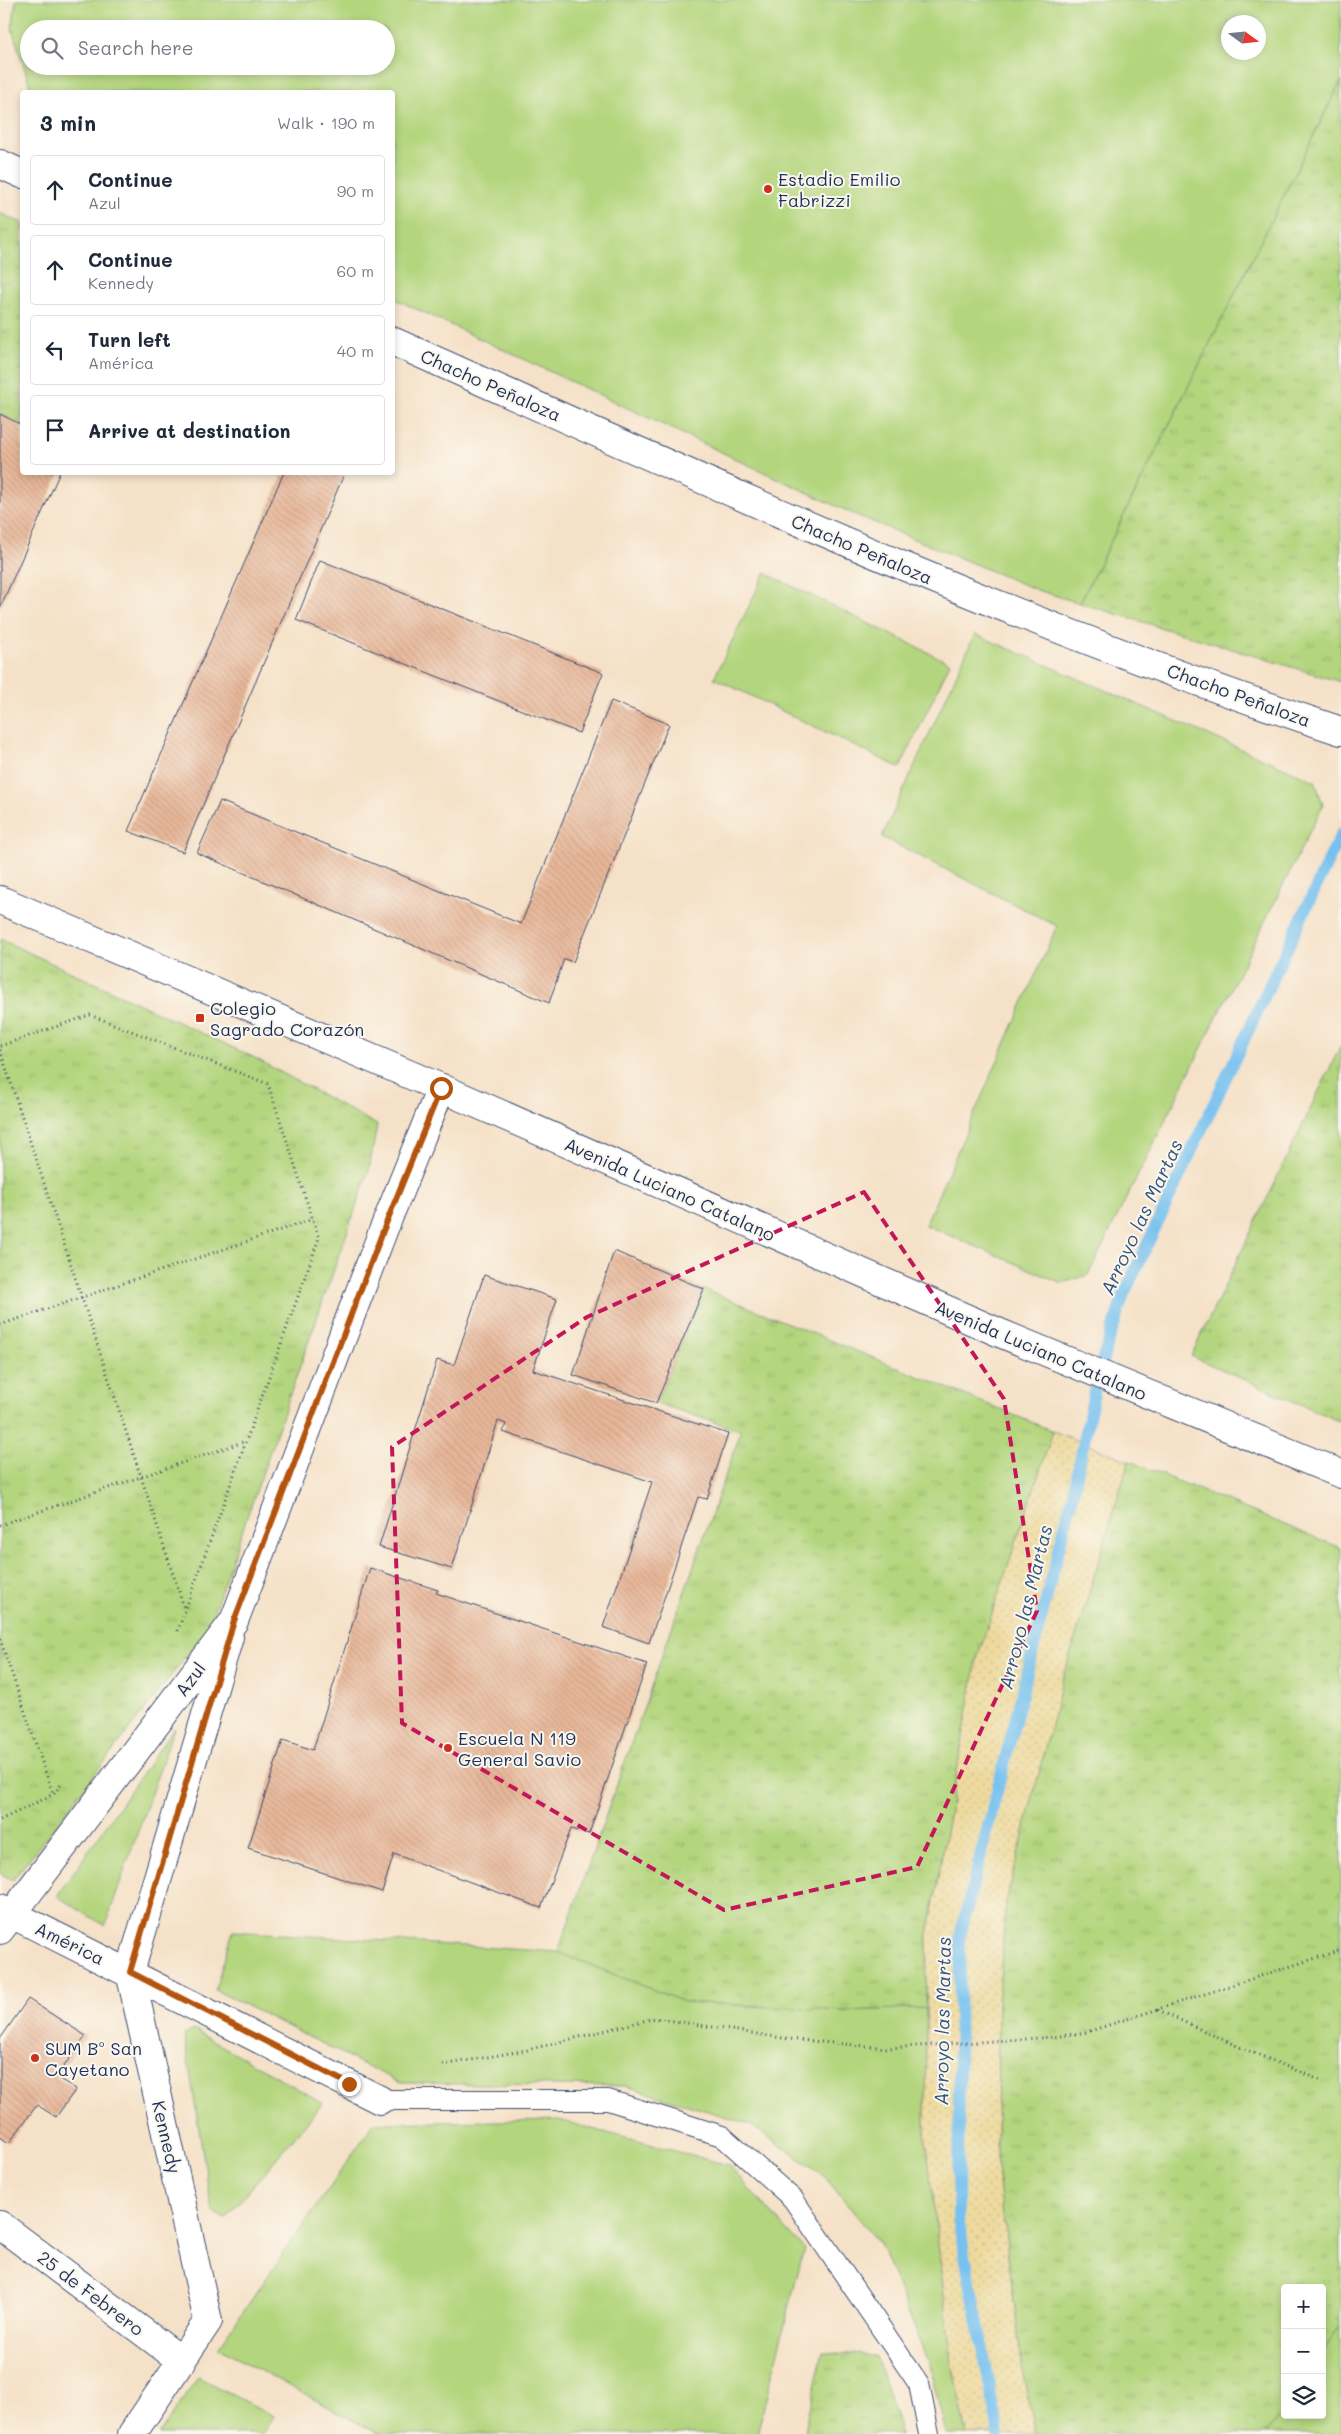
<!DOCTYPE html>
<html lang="en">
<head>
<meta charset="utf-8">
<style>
  body { margin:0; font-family:Mali,sans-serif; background:#f6f6f7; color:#1f2937 }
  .controls { position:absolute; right:15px; bottom:15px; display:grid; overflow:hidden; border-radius:5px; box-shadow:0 2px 8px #0003 }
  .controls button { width:45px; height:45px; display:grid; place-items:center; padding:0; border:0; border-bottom:1px solid #e0e1e3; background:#fff; color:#1f2937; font:25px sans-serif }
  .compass { position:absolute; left:1221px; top:15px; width:45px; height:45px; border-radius:50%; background:#fff; box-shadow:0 2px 8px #0003; rotate:105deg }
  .stop { position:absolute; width:15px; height:15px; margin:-11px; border:4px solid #b45309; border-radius:50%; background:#fff }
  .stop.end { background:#b45309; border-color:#fff; box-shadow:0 1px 5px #0008 }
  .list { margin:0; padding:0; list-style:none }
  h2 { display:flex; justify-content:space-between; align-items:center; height:65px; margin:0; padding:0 20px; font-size:21px }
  h2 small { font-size:16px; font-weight:400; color:#747a83 }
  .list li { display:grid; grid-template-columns:32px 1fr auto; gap:15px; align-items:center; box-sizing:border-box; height:70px; margin:0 10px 10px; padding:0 10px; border:1px solid #e0e1e3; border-radius:5px }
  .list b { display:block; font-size:19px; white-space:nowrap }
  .list p { margin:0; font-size:16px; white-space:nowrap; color:#747a83 }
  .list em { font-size:16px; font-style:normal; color:#747a83 }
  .icon { flex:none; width:28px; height:28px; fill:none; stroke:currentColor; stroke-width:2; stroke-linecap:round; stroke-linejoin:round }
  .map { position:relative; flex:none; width:1341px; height:2434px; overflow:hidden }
  .search { position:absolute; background:#fff; box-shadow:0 2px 8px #0003; left:20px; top:20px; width:375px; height:55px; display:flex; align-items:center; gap:12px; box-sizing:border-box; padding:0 18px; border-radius:28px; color:#747a83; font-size:19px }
  .panel { position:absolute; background:#fff; box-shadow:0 2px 8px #0003; left:20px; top:90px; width:375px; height:385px; border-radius:5px }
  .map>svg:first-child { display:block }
</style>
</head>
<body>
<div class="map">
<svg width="1341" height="2434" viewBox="0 0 1341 2434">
  <defs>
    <pattern id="sand-dots" width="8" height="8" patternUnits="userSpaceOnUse" patternTransform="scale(1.25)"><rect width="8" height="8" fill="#eeda9e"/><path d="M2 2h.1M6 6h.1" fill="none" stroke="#ccbb8a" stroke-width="1.8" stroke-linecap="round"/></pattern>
    <pattern id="park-tufts" width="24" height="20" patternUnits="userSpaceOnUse" patternTransform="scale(1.25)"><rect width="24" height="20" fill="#b3d57d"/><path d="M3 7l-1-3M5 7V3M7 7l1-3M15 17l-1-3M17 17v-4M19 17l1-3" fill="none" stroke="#99b76e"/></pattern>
    <pattern id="building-back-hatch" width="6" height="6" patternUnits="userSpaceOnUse" patternTransform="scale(1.25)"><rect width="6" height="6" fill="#e8b799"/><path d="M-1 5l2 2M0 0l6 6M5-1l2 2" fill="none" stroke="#c69e86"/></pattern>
  </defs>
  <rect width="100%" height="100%" fill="#fbf7ec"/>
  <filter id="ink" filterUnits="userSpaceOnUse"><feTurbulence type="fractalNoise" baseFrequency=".02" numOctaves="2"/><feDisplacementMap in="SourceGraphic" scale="10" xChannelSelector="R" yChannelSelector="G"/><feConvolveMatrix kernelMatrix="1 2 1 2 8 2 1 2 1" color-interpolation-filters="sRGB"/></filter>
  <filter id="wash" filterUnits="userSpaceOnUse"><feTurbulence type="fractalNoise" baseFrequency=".0096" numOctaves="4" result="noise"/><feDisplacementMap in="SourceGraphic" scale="20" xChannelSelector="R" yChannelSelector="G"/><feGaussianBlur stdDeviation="1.12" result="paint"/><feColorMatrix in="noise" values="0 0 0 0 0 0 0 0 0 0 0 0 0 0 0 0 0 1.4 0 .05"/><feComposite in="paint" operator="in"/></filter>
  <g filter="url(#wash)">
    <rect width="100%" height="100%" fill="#f5e1c7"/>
    <!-- grass -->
    <path fill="#b3d57d" stroke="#67826e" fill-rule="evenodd" d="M16 0H1341V81L1080 603 1037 590 849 512 393 298 392 92H32L12 29ZM1228 22H1258V52H1228ZM29 29H386V66H29Z
      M765 573 950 663 900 768 714 678Z
      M975 634 1315 781 1323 805 1088 1275 1062 1283 925 1225 1057 926 882 837Z
      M174 1728 105 1926 57 1896Z
      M233 1931 558 1952 684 2002 845 2011 926 2008 925 2130 952 2363 967 2434H946L928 2360 880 2244 823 2175 750 2124 625 2086 401 2083 215 1990Z
      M194 2030 323 2103 225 2219 212 2211 184 2035Z
      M559 2120 728 2165 804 2249 757 2434H379L218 2348 374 2123Z
      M1341 2326V2434H1266L1285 2407V2415H1322V2353Z
      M198 2377 274 2416 263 2434H159Z"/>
    <!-- sand -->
    <path fill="url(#sand-dots)" stroke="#84847e" d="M1053 1431 1129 1461 1062 1682 1006 1902 998 2006 997 2168 1024 2379 1036 2434H967L952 2363 925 2130 927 1940 977 1658Z"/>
    <!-- park -->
    <path fill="url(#park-tufts)" stroke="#67826e" d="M1341 81V682L1080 603Z
      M0 213 22 223V425L0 414Z
      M0 939 253 1057 377 1125 369 1170 208 1628 13 1880 0 1873Z
      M1341 1045V1422L1191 1356Z
      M704 1289 1053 1431 977 1658 927 1940 926 2008 845 2011 684 2002 558 1952 741 1431 656 1403Z
      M1129 1461 1341 1548V2326L1322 2353V2288H1285V2407L1266 2434H1036L1024 2379 997 2168 998 2006 1006 1902 1062 1682Z
      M823 2352 876 2356 901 2434H804Z"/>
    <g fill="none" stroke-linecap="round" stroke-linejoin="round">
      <!-- stream -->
      <path stroke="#76c1ef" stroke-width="12" d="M999 2434 958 2219 960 1936 1072 1498 1098 1374 1124 1294 1341 834"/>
    </g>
    <g id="blocks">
      <!-- building -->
      <path fill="url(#building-back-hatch)" d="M0 414 22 425V472H60L0 608Z
        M284 472H345L183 852 128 831Z
        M320 560 603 673 579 733 296 620Z
        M611 701 669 724 573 962 564 959 549 1003 197 853 220 801 521 924Z
        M614 1251 704 1289 656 1403 573 1375Z
        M484 1275 557 1299 533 1370 728 1434 707 1499 698 1497 649 1643 603 1627 652 1482 503 1432 506 1424 498 1421 452 1569 379 1547 437 1360 454 1365Z
        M370 1568 438 1590 436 1593 647 1664 589 1834 571 1829 541 1908 394 1854 382 1892 248 1848 283 1740 313 1750Z
        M28 1999 86 2036 56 2077 76 2089 56 2117 37 2105 9 2143 0 2137V2039Z"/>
    </g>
  </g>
  <g filter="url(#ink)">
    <use href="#blocks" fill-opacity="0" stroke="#3c4a6e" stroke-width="1"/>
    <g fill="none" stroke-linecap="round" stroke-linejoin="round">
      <defs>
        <path id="service" d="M380 2100H608L722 2136 793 2199 919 2384 929 2434"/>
        <path id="minor" d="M0 164 22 174
          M392 341C705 481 1015 624 1341 731
          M0 1908 380 2100
          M0 1930 234 1621 383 1231 441 1088
          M0 2225 182 2361
          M132 2434 208 2321 130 1972 229 1637"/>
        <path id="secondary" d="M0 900 441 1088 1000 1333 1341 1474"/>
      </defs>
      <!-- service casing -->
      <use href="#service" stroke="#3c4a6e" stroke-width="22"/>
      <!-- minor casing -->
      <use href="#minor" stroke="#3c4a6e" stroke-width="30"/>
      <!-- secondary casing -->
      <use href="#secondary" stroke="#3c4a6e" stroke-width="30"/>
      <!-- path -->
      <path stroke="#3c4a6e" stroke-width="3" stroke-dasharray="1 4" stroke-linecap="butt" d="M0 1046 90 1015 268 1084 319 1238 177 1633
        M0 1050 185 1610
        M0 1325 313 1219
        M0 1525 246 1441
        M0 1639 53 1794
        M0 1820 54 1794 62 1783
        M1158 2010 1237 2046 1322 2081
        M443 2065 527 2050 655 2018 789 2039 887 2048 1054 2037 1087 2032 1341 1950"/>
      <!-- service -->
      <use href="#service" stroke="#fff" stroke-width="20"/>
      <!-- minor -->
      <use href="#minor" stroke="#fff" stroke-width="28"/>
      <!-- secondary -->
      <use href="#secondary" stroke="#fff" stroke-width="28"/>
    </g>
  </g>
  <g fill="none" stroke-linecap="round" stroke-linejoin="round" filter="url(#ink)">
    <!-- route -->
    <path stroke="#b45309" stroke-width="6" d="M349 2084 130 1972 234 1621 383 1231 441 1088"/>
  </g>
  <!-- marked area -->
  <path fill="none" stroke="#c2185b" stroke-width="4" stroke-dasharray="10 6" stroke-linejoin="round" d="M864 1192 1004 1399 1037 1611 917 1867 724 1910 402 1723 392 1447 587 1317Z"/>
  <!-- markers -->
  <g fill="#c8321e" stroke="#fbf7ec" stroke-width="2">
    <circle cx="768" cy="189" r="5"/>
    <rect x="195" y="1013" width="10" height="10" rx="2.5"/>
    <circle cx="448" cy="1748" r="5"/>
    <circle cx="35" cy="2058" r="5"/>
  </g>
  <g text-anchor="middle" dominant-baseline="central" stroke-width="4" stroke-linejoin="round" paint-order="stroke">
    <!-- poi labels -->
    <g font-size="18" fill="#1b2f5e" stroke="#fbf7ec" text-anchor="start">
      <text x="778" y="179">Estadio Emilio<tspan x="778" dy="21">Fabrizzi</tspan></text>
      <text x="210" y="1008">Colegio<tspan x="210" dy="21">Sagrado Corazón</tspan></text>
      <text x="458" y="1738">Escuela N 119<tspan x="458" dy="21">General Savio</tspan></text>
      <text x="45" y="2048">SUM Bº San<tspan x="45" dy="21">Cayetano</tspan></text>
    </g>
    <!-- street labels -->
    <g font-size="18" fill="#1b2f5e" stroke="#fbf7ec">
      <text transform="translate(491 385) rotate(24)">Chacho Peñaloza</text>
      <text transform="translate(862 549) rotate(23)">Chacho Peñaloza</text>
      <text transform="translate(1239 695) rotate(20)">Chacho Peñaloza</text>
      <text transform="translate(670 1189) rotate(24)">Avenida Luciano Catalano</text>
      <text transform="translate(1041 1350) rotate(23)">Avenida Luciano Catalano</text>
      <text transform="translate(190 1679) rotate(-53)">Azul</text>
      <text transform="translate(70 1943) rotate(26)">América</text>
      <text transform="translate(167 2137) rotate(77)">Kennedy</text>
      <text transform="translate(91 2293) rotate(37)">25 de Febrero</text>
    </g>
    <!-- water labels -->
    <g font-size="19" font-style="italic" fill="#325482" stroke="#fbf7ec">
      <text transform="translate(1141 1217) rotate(-65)">Arroyo las Martas</text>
      <text transform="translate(1025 1607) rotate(-76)">Arroyo las Martas</text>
      <text transform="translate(942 2021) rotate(-89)">Arroyo las Martas</text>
    </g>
  </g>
</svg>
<div class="controls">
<button>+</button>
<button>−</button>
<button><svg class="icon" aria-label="layers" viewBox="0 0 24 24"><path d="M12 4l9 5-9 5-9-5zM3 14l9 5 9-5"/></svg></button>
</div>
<svg class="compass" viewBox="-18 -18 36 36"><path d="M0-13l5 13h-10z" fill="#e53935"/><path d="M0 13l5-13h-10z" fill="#747a83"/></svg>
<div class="stop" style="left:441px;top:1088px"></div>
<div class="stop end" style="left:349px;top:2084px"></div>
<div class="search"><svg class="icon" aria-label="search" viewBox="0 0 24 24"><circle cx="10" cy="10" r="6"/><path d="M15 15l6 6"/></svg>Search here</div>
<section class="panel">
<h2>3 min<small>Walk · 190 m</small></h2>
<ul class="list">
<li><svg class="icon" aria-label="ahead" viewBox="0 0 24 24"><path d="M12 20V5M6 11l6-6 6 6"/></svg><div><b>Continue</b><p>Azul</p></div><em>90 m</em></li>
<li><svg class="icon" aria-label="ahead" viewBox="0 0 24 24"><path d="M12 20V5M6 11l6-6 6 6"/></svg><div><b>Continue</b><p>Kennedy</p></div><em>60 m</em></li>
<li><svg class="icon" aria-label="left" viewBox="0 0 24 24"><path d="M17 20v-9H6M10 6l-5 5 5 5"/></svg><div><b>Turn left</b><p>América</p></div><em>40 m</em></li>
<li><svg class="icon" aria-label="arrive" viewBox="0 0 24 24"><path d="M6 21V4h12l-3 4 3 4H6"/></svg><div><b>Arrive at destination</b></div></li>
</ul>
</section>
</div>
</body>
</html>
